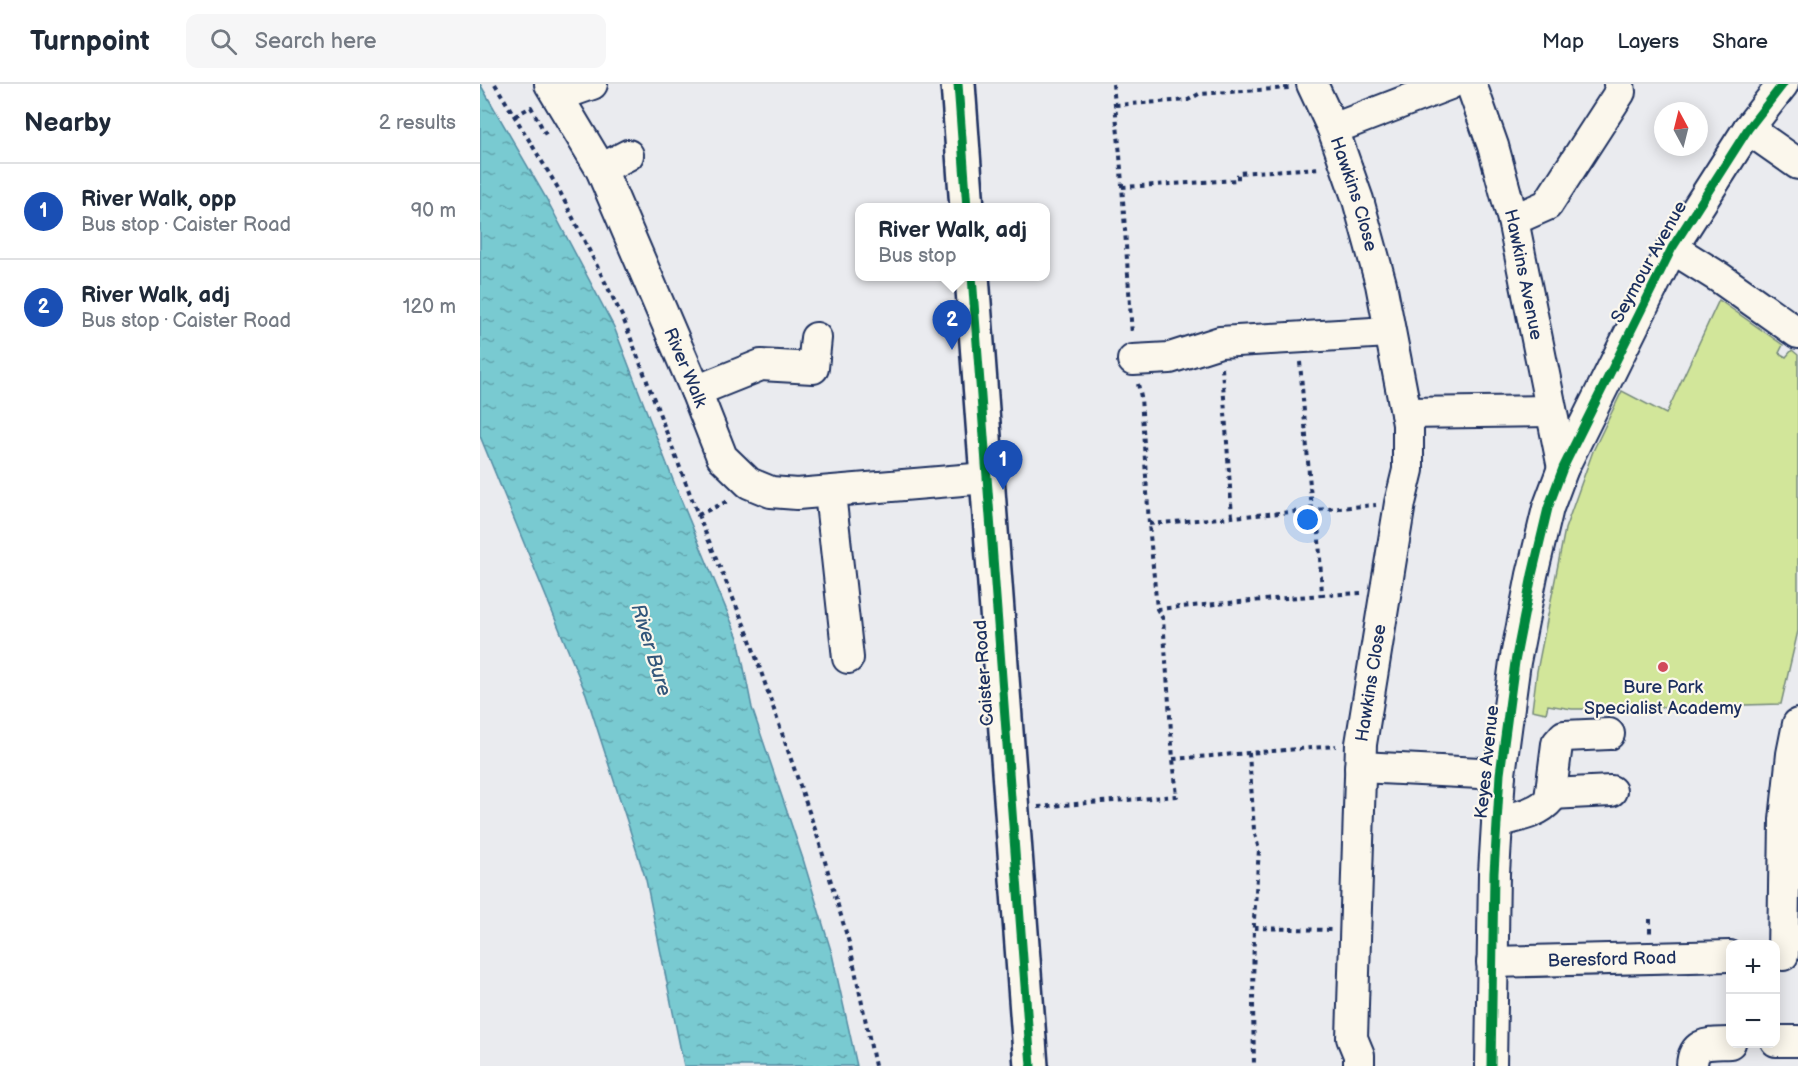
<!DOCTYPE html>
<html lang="en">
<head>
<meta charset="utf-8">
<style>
  body { margin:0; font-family:"Balsamiq Sans",sans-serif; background:#f6f6f7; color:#1f2937 }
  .controls { position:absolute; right:18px; bottom:18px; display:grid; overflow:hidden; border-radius:12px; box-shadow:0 3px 15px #0003 }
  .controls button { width:54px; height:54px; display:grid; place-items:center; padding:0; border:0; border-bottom:2px solid #e0e1e3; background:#fff; color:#1f2937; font:30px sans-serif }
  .compass { position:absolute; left:1174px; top:18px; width:54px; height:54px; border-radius:50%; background:#fff; box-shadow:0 3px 15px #0003; rotate:353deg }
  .you { position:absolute; left:828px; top:436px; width:21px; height:21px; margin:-15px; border:4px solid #fff; border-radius:50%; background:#1a73e8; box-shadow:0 0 0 9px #1a73e833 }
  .badge { display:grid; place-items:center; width:39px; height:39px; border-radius:50%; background:#0b8043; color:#fff; font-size:20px; font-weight:700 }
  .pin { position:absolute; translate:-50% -50px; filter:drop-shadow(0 2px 3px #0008) }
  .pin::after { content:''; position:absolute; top:32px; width:21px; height:18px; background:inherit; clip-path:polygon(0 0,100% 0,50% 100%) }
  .popup { position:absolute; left:375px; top:119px; width:195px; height:78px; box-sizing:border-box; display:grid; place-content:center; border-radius:12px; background:#fff; filter:drop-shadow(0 2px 4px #0005); font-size:20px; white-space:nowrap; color:#747a83 }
  .popup b { font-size:22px; color:#1f2937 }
  .popup::after { content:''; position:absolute; left:50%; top:100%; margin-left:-12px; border:12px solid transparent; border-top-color:#fff }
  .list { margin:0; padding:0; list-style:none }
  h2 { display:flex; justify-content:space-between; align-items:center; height:78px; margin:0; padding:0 24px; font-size:26px }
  h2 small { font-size:20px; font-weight:400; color:#747a83 }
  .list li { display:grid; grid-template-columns:39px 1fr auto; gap:18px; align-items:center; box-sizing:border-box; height:96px; padding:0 24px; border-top:2px solid #e0e1e3 }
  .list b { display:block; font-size:22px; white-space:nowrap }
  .list p { margin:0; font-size:20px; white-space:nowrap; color:#747a83 }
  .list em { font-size:20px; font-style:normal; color:#747a83 }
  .icon { flex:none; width:33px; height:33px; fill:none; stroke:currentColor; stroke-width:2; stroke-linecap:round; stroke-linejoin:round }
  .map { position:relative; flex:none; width:1318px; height:982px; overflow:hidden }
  header { display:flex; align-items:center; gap:36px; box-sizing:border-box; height:84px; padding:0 30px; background:#fff; border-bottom:2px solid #e0e1e3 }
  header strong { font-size:28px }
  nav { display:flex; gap:33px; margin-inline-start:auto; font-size:21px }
  .search { width:420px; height:54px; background:#f6f6f7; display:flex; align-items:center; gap:15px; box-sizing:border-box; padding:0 21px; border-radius:12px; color:#747a83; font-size:22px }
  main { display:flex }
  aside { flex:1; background:#fff }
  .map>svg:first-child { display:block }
</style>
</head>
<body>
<header>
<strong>Turnpoint</strong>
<div class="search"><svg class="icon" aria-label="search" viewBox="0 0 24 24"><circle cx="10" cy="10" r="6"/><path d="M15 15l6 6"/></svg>Search here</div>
<nav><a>Map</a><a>Layers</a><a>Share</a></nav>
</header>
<main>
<aside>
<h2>Nearby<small>2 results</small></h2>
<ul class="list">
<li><span class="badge" style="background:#1a4fb4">1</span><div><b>River Walk, opp</b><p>Bus stop · Caister Road</p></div><em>90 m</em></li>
<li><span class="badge" style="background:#1a4fb4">2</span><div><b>River Walk, adj</b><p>Bus stop · Caister Road</p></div><em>120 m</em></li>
</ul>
</aside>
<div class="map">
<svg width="1318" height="982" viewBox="0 0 1318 982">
  <defs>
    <pattern id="water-ripples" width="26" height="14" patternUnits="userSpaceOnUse" patternTransform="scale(1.5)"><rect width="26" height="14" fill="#79cad1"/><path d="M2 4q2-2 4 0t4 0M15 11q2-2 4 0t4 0" fill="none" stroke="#62a4ad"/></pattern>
  </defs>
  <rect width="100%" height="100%" fill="#eaebef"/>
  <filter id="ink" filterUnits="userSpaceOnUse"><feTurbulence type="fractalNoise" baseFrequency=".0167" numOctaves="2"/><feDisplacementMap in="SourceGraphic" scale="12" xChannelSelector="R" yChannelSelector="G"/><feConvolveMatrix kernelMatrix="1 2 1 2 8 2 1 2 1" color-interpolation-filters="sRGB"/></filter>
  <g filter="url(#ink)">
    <!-- park -->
    <path fill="#d2e69a" stroke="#768a7c" stroke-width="1.5" d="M1239 216 1303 261 1299 269 1306 273 1312 266 1318 271V547L1301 620 1111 625H1092L1068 621 1066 629 1052 626 1057 587 1085 445 1113 367 1142 307 1186 330Z"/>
    <!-- water -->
    <path fill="url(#water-ripples)" stroke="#538ca3" stroke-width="1.5" d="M0 0 66 114 134 243 195 401 258 554 272 624 323 775 352 870 377 982H204L166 796 106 610 0 352Z"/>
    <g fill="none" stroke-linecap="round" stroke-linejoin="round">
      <defs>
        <g id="minor">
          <path id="s1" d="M70 0 121 85 216 307 242 373 269 399 291 408 317 410 506 394"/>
          <path id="s2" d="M832 0 853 45 878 116 901 200 928 340V386L920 419 881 660 872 954 879 971V982"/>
          <path id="s3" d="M991 0 1013 62 1033 136 1083 384"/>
          <path d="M78 12 112 0"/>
          <path d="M853 45 970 0"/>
          <path d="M1268 45 1318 80"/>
          <path d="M121 85 148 71"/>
          <path d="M1033 136 1067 121 1140 8 1139 0"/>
          <path d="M1192 164 1240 194 1318 249"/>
          <path d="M653 276 690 274 740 258 909 248"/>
          <path d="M216 307 281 281 333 284 336 254"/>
          <path d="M926 329 1071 327"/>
          <path d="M350 409 368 574"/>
          <path d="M880 683 1020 690"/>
          <path d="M1071 710 1131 707"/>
          <path d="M1017 738C1034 733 1058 730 1070 715L1077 660 1084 652 1129 650"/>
          <path d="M1303 871 1305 736 1312 670 1318 640"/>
          <path id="s4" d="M1012 878 1250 872"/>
          <path d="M1296 957H1318"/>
          <path d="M1011 982 1014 789 1020 690 1035 578 1052 491 1068 424 1083 384 1192 164 1268 45 1303 0"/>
          <path d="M1212 982C1213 956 1231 960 1250 959"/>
        </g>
        <path id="major" d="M478 0 487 124
          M492 192 551 982"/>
      </defs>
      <!-- minor casing -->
      <use href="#minor" stroke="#1b2f5e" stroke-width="34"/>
      <!-- major casing -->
      <use href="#major" stroke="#1b2f5e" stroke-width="38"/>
      <!-- path -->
      <path stroke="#1b2f5e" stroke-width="4" stroke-dasharray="4.5 4.5" stroke-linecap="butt" d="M15 0 78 104 143 234 218 431 268 550 338 754 370 862 395 982
        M633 0 640 71 652 251
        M635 21 708 16 719 10 809 4
        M35 32 51 23 66 51 69 49
        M642 103 758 96V89L840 84
        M820 278 832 427 838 436 842 511 881 509
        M742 284 752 433
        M658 300 661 313 669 440 677 525 683 535 693 675 856 662
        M218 431 250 416
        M669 440 896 421
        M677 525 842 511
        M769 669 774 746 779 766 774 835 773 920 774 982
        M558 723 697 712 693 675
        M1170 835V849
        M774 844 851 846"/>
      <!-- minor -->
      <use href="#minor" stroke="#fbf7ec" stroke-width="30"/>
      <!-- major -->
      <use href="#major" stroke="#fbf7ec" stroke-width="33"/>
      <defs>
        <path id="cycleway" d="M478 0 487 124
          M492 192 551 982
          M1011 982 1014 789 1020 690 1035 578 1052 491 1068 424 1083 384 1192 164 1268 45 1303 0"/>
      </defs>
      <!-- cycleway casing -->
      <use href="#cycleway" stroke="#fbf7ec" stroke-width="13"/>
      <!-- cycleway -->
      <use href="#cycleway" stroke="#00873e" stroke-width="9"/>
    </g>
  </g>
  <!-- markers -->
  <circle fill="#d1495b" stroke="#fbf7ec" stroke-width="2" cx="1183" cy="583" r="6"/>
  <g text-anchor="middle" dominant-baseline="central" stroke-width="4.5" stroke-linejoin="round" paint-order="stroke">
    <!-- street labels -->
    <g font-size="18" fill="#1b2f5e" stroke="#fbf7ec">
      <text stroke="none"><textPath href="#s2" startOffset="118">Hawkins Close</textPath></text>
      <text transform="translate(1169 178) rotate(-61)">Seymour Avenue</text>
      <text stroke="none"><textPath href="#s3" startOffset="198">Hawkins Avenue</textPath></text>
      <text stroke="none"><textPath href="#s1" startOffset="315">River Walk</textPath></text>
      <text transform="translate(504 589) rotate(-94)">Caister Road</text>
      <text transform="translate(891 599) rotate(-81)">Hawkins Close</text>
      <text transform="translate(1007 678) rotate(-84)">Keyes Avenue</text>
      <text stroke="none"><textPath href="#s4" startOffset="120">Beresford Road</textPath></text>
    </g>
    <!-- poi labels -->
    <g font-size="18" fill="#1b2f5e" stroke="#fbf7ec">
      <text x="1183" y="603">Bure Park<tspan x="1183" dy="21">Specialist Academy</tspan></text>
    </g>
    <!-- water labels -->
    <g font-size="20" font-style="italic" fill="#32567b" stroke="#fbf7ec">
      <text transform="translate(171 566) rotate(73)">River Bure</text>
    </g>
  </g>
</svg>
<div class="controls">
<button>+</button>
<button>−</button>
</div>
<svg class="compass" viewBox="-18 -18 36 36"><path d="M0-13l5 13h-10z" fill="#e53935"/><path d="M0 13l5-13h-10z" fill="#747a83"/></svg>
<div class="you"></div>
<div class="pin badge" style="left:523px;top:406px;background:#1a4fb4">1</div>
<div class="pin badge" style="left:472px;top:266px;background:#1a4fb4">2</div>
<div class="popup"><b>River Walk, adj</b>Bus stop</div>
</div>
</main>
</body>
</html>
